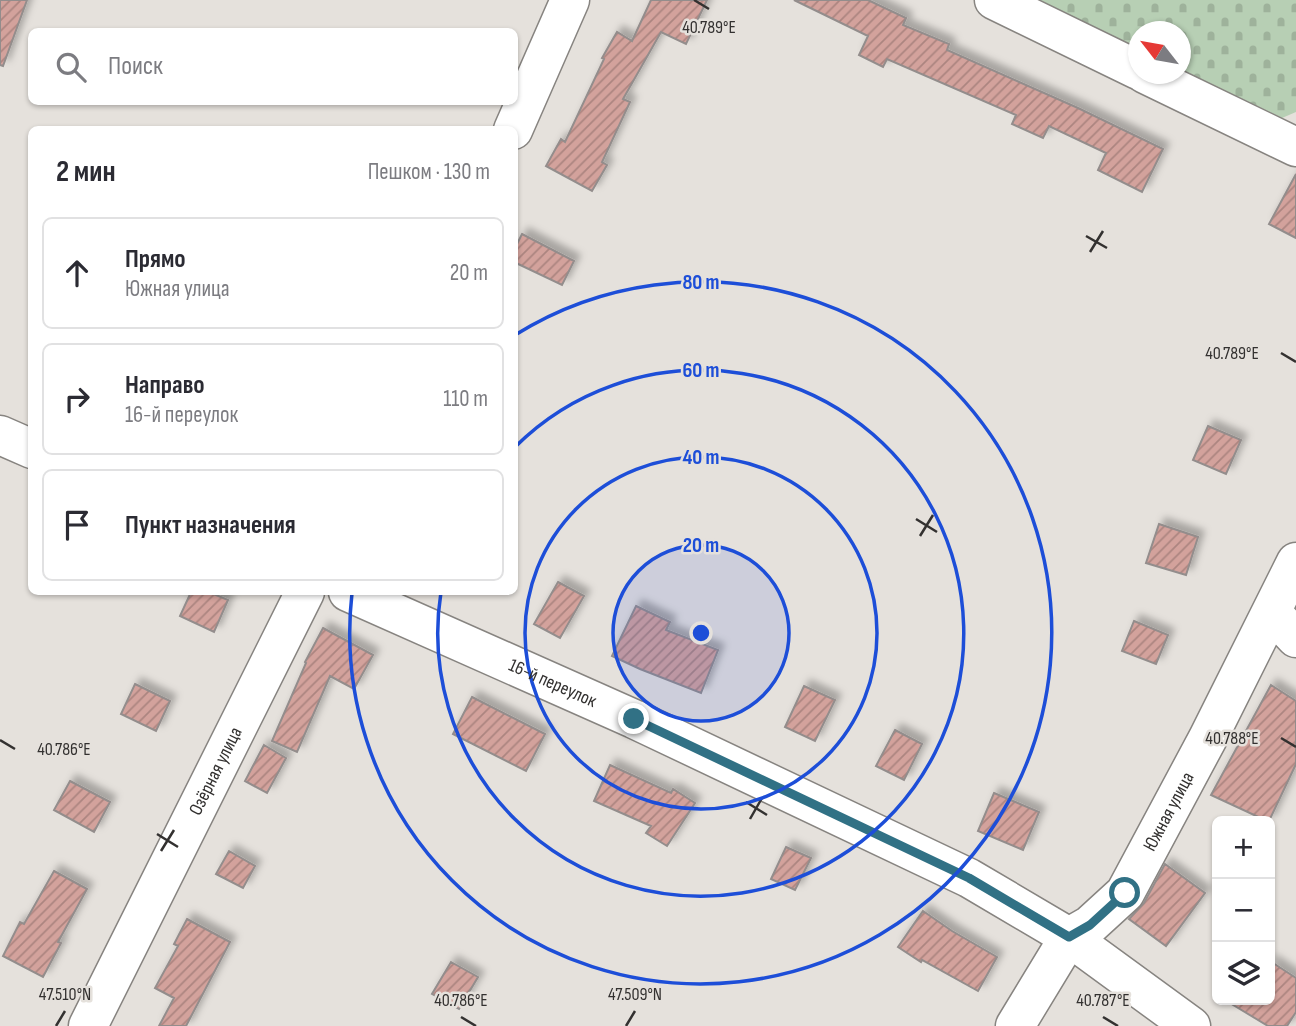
<!DOCTYPE html>
<html lang="ru">
<head>
<meta charset="utf-8">
<style>
  body { margin:0; font-family:"Sofia Sans Condensed",sans-serif; background:#f2f2f3; color:#2b2b33 }
  .controls { position:absolute; right:21px; bottom:21px; display:grid; overflow:hidden; border-radius:10px; box-shadow:0 2px 5px #0004 }
  .controls button { width:63px; height:63px; display:grid; place-items:center; padding:0; border:0; border-bottom:2px solid #e1e1e2; background:#fff; color:#2b2b33; font:35px sans-serif }
  .compass { position:absolute; left:1128px; top:21px; width:63px; height:63px; border-radius:50%; background:#fff; box-shadow:0 2px 5px #0004; rotate:301deg }
  .stop { position:absolute; width:21px; height:21px; margin:-16px; border:5px solid #317185; border-radius:50%; background:#fff }
  .stop.end { background:#317185; border-color:#fff; box-shadow:0 2px 7px #0008 }
  .list { margin:0; padding:0; list-style:none }
  h2 { display:flex; justify-content:space-between; align-items:center; height:91px; margin:0; padding:0 28px; font-size:30px }
  h2 small { font-size:23px; font-weight:400; color:#7c7c81 }
  .list li { display:grid; grid-template-columns:46px 1fr auto; gap:21px; align-items:center; box-sizing:border-box; height:112px; margin:0 14px 14px; padding:0 14px; border:2px solid #e1e1e2; border-radius:10px }
  .list b { display:block; font-size:26px; white-space:nowrap }
  .list p { margin:0; font-size:23px; white-space:nowrap; color:#7c7c81 }
  .list em { font-size:23px; font-style:normal; color:#7c7c81 }
  .icon { flex:none; width:38px; height:38px; fill:none; stroke:currentColor; stroke-width:2; stroke-linecap:round; stroke-linejoin:round }
  .map { position:relative; flex:none; width:1296px; height:1026px; overflow:hidden }
  .search { position:absolute; background:#fff; box-shadow:0 2px 5px #0004; left:28px; top:28px; width:490px; height:77px; display:flex; align-items:center; gap:18px; box-sizing:border-box; padding:0 24px; border-radius:10px; color:#7c7c81; font-size:26px }
  .panel { position:absolute; background:#fff; box-shadow:0 2px 5px #0004; left:28px; top:126px; width:490px; height:469px; border-radius:10px }
  .map>svg:first-child { display:block }
</style>
</head>
<body>
<div class="map">
<svg width="1296" height="1026" viewBox="0 0 1296 1026">
  <defs>
    <pattern id="cemetery-stones" width="16" height="16" patternUnits="userSpaceOnUse" patternTransform="scale(1.75)"><rect width="16" height="16" fill="#b7cfb4"/><path d="M2 7V4a2 2 0 0 1 4 0v3zM10 15v-3a2 2 0 0 1 4 0v3z" fill="#9eb29b"/></pattern>
    <pattern id="building-hatch" width="6" height="6" patternUnits="userSpaceOnUse" patternTransform="scale(1.75)"><rect width="6" height="6" fill="#d3a29c"/><path d="M-1 1l2-2M0 6l6-6M5 7l2-2" fill="none" stroke="#ac8580"/></pattern>
    <filter id="shadow"><feDropShadow dx="6" dy="-6" stdDeviation="3.5" flood-color="#0004"/></filter>
  </defs>
  <rect width="100%" height="100%" fill="#e5e1dc"/>
  <!-- cemetery -->
  <path fill="url(#cemetery-stones)" d="M1032 0H1296V112L1282 118 1181 70 1180 32H1138V50Z"/>
  <!-- building -->
  <path fill="url(#building-hatch)" stroke="#938d8c" stroke-width="2" filter="url(#shadow)" d="M0 0H27L3 66 0 65Z
    M651 0H707L686 44 661 32 623 99 630 102 602 162 607 165 592 191 546 166 561 139 565 142 604 59 602 58 617 32 632 41Z
    M794 0H868L906 18 903 25 949 44 947 50 1078 108 1163 149 1142 192 1098 170 1106 153 1049 126 1043 138 1012 124 1016 115 887 59 883 67 859 55 868 36Z
    M1296 174V238L1269 224Z
    M522 234 574 261 562 285 514 262V250Z
    M1208 426 1241 440 1226 474 1193 460Z
    M1159 524 1198 537 1186 575 1146 563Z
    M558 582 584 596 560 638 534 624Z
    M191 592H209L228 600 214 632 180 616Z
    M636 606 670 622 666 630 718 650 701 693 640 669 612 656Z
    M1134 621 1168 635 1156 664 1122 651Z
    M323 628 373 655 354 689 330 676 297 752 272 741 306 663 305 662Z
    M135 684 170 701 156 731 121 714Z
    M1271 685 1296 701V764L1269 821H1267L1211 795Z
    M804 686 835 700 815 741 785 727Z
    M472 697 545 734 526 771 453 734Z
    M895 730 922 744 904 780 876 766Z
    M264 745 286 758 267 793 245 781Z
    M610 765 671 793 673 789 695 803 667 846 646 833 651 826 594 801Z
    M70 781 110 802 94 832 54 810Z
    M994 793 1039 812 1023 850 978 831Z
    M786 847 811 858 795 890 771 879Z
    M229 851 255 866 243 888 216 874Z
    M1165 864 1205 893 1166 946 1129 919 1144 903Z
    M54 871 87 889 58 942 61 943 43 977 3 956 20 922 24 924Z
    M923 911 952 931 997 957 978 991 922 960 921 962 898 947Z
    M187 919 230 942 186 1026H159L174 998 155 988 178 946 174 944Z
    M1270 961 1296 978V1012L1287 1026H1268L1225 1000H1270Z
    M451 962 478 977 459 1009 432 994Z"/>
  <g fill="none" stroke-linecap="round" stroke-linejoin="round">
    <defs>
      <g id="minor">
        <path d="M994 0 1138 70"/>
        <path d="M1145 74 1296 147"/>
        <path d="M513 130 570 0"/>
        <path d="M0 435 32 449"/>
        <path id="s1" d="M348 592 634 719 969 878 1069 937 1191 1026"/>
        <path d="M1272 613 1296 638"/>
        <path id="s2" d="M88 1026 305 592"/>
        <path id="s3" d="M1015 1026 1069 937 1090 925 1125 893 1208 738 1296 562"/>
      </g>
    </defs>
    <!-- minor casing -->
    <use href="#minor" stroke="#878480" stroke-width="41"/>
    <!-- minor -->
    <use href="#minor" stroke="#fff" stroke-width="38"/>
  </g>
  <g fill="none" stroke-linecap="round" stroke-linejoin="round">
    <!-- route -->
    <path stroke="#317185" stroke-width="9" d="M634 719 969 878 1069 937 1090 925 1125 893"/>
  </g>
  <!-- ticks -->
  <path fill="none" stroke="#333130" stroke-width="2.5" d="M694 0 709 9M1086 236 1107 248M1090 252 1103 231M1281 353 1296 362M916 519 937 532M920 536 933 515M1281 738 1296 747M0 740 15 749M746 802 767 815M750 819 762 798M157 834 178 847M161 851 174 830M461 1017 476 1026M1103 1017 1118 1026M56 1026 65 1011M626 1026 635 1011"/>
  <!-- distance rings -->
  <circle cx="701" cy="633" r="88" fill="#1d4ed8" fill-opacity=".12"/>
  <g fill="none" stroke="#1d4ed8" stroke-width="3.5">
    <circle cx="701" cy="633" r="88"/>
    <circle cx="701" cy="633" r="176"/>
    <path d="M515 447A263 263 0 1 1 441 592"/>
    <path d="M515 335A351 351 0 1 1 352 593"/>
  </g>
  <g text-anchor="middle" dominant-baseline="central" stroke-width="5" stroke-linejoin="round" paint-order="stroke">
    <!-- street labels -->
    <g font-size="19" fill="#333130" stroke="#e5e1dc">
      <text stroke="none"><textPath href="#s1" startOffset="224">16-й переулок</textPath></text>
      <text stroke="none"><textPath href="#s2" startOffset="285">Озёрная улица</textPath></text>
      <text stroke="none"><textPath href="#s3" startOffset="268">Южная улица</textPath></text>
    </g>
  </g>
  <g font-size="18" text-anchor="middle" fill="#333130" stroke="#e5e1dc" stroke-width="5" stroke-linejoin="round" paint-order="stroke">
    <text x="709" y="33">40.789°E</text>
    <text x="1232" y="359">40.789°E</text>
    <text x="1232" y="744">40.788°E</text>
    <text x="64" y="755">40.786°E</text>
    <text x="65" y="1000">47.510°N</text>
    <text x="635" y="1000">47.509°N</text>
    <text x="461" y="1006">40.786°E</text>
    <text x="1103" y="1006">40.787°E</text>
  </g>
  <circle cx="701" cy="633" r="10" fill="#1d4ed8" stroke="#e5e1dc" stroke-width="3.5"/>
  <g font-size="21" text-anchor="middle" font-weight="bold" fill="#1d4ed8" stroke="#e5e1dc" stroke-width="5" stroke-linejoin="round" paint-order="stroke">
    <text x="701" y="289">80 m</text>
    <text x="701" y="377">60 m</text>
    <text x="701" y="464">40 m</text>
    <text x="701" y="552">20 m</text>
  </g>
</svg>
<div class="controls">
<button>+</button>
<button>−</button>
<button><svg class="icon" aria-label="layers" viewBox="0 0 24 24"><path d="M12 4l9 5-9 5-9-5zM3 14l9 5 9-5"/></svg></button>
</div>
<svg class="compass" viewBox="-18 -18 36 36"><path d="M0-13l5 13h-10z" fill="#e53935"/><path d="M0 13l5-13h-10z" fill="#7c7c81"/></svg>
<div class="stop" style="left:1125px;top:893px"></div>
<div class="stop end" style="left:634px;top:719px"></div>
<div class="search"><svg class="icon" aria-label="search" viewBox="0 0 24 24"><circle cx="10" cy="10" r="6"/><path d="M15 15l6 6"/></svg>Поиск</div>
<section class="panel">
<h2>2 мин<small>Пешком · 130 m</small></h2>
<ul class="list">
<li><svg class="icon" aria-label="ahead" viewBox="0 0 24 24"><path d="M12 20V5M6 11l6-6 6 6"/></svg><div><b>Прямо</b><p>Южная улица</p></div><em>20 m</em></li>
<li><svg class="icon" aria-label="right" viewBox="0 0 24 24"><path d="M7 20v-9h11M14 6l5 5-5 5"/></svg><div><b>Направо</b><p>16-й переулок</p></div><em>110 m</em></li>
<li><svg class="icon" aria-label="arrive" viewBox="0 0 24 24"><path d="M6 21V4h12l-3 4 3 4H6"/></svg><div><b>Пункт назначения</b></div></li>
</ul>
</section>
</div>
</body>
</html>
